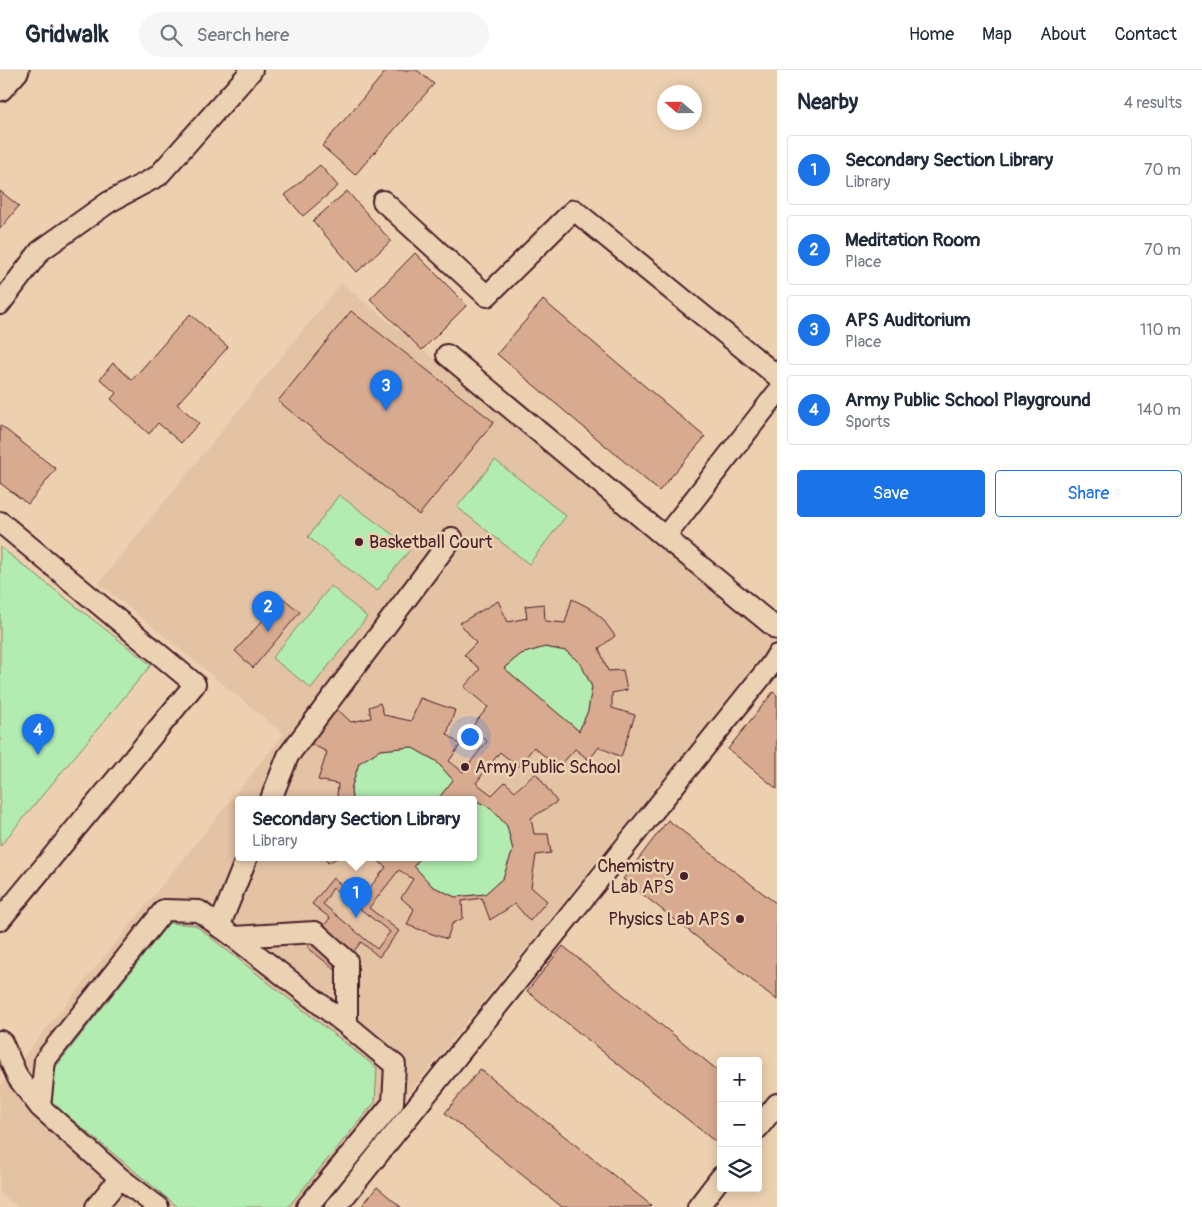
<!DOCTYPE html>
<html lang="en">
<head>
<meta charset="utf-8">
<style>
  body { margin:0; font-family:Pangolin,sans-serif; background:#f6f6f7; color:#1f2937 }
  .controls { position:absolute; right:15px; bottom:15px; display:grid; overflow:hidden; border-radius:5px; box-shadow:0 2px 12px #0003 }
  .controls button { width:45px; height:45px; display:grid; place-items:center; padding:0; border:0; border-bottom:1px solid #e0e1e3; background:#fff; color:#1f2937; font:25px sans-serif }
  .compass { position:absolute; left:657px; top:15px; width:45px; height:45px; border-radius:50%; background:#fff; box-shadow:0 2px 12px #0003; rotate:290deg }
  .you { position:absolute; left:469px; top:666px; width:18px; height:18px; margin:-12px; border:4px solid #fff; border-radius:50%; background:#1a73e8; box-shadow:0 0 0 8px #1a73e833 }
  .badge { display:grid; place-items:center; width:32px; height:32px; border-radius:50%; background:#1a73e8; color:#fff; font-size:16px; font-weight:700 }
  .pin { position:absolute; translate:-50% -41px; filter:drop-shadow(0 1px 2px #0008) }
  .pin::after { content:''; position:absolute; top:26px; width:18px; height:15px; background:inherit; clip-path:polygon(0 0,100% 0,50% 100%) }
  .popup { position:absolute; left:235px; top:726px; width:242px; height:65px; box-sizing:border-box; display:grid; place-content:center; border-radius:5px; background:#fff; filter:drop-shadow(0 1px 4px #0005); font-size:16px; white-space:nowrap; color:#747a83 }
  .popup b { font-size:19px; color:#1f2937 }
  .popup::after { content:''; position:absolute; left:50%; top:100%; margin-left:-10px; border:10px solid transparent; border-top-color:#fff }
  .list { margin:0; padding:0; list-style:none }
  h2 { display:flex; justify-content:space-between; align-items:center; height:65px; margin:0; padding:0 20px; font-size:21px }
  h2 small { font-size:16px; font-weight:400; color:#747a83 }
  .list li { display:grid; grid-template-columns:32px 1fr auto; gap:15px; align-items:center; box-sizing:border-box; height:70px; margin:0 10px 10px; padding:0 10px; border:1px solid #e0e1e3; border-radius:5px }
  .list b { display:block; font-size:19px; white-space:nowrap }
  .list p { margin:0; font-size:16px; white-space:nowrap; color:#747a83 }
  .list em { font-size:16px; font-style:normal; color:#747a83 }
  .actions { display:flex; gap:10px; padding:15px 20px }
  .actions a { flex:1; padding:11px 0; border:1px solid #1a73e8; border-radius:5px; text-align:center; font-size:18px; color:#1a73e8 }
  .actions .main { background:#1a73e8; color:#fff }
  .icon { flex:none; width:28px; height:28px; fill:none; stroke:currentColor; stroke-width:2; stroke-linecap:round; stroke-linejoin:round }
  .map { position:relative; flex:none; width:777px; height:1137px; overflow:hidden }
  header { display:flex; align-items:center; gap:30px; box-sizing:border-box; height:70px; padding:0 25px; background:#fff; border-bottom:1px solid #e0e1e3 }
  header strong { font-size:24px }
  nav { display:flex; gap:28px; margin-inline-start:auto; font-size:18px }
  .search { width:350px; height:45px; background:#f6f6f7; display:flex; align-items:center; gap:12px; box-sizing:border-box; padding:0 18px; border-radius:28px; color:#747a83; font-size:19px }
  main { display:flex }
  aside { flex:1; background:#fff }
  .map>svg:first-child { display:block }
</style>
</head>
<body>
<header>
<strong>Gridwalk</strong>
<div class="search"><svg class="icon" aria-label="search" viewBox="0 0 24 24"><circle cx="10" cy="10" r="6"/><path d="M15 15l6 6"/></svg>Search here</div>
<nav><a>Home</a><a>Map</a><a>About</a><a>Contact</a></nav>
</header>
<main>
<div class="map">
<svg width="777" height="1137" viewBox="0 0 777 1137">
  <rect width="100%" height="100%" fill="#edd0b0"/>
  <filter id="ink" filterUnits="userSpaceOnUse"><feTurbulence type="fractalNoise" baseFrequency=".02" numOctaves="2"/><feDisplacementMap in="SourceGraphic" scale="10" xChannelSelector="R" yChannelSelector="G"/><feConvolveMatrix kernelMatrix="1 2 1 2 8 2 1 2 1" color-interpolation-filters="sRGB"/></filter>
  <g filter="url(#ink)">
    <!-- built -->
    <path fill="#e4c2a4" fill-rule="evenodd" d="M341 213 777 568 317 1137H17L0 1123V1016L284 664 99 513ZM238 729H474V787H238Z"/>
    <!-- green -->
    <path fill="#b2ecb0" stroke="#7e866e" d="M495 390 566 446 529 494 457 437Z
      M339 425 411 478 377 521 308 467Z
      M0 477 151 595 0 776Z
      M331 516 367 547 311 618 272 588Z
      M545 577 566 581 581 594 592 617 588 641 579 661 504 598 521 584Z
      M411 677 436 691 453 710 438 729H352L351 719 359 693 380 680Z
      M474 729 491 738 507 756 513 780 503 808 485 824 455 827 432 816 414 796 421 787H474Z
      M169 853 195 855 377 998 375 1032 288 1137H178L52 1033 54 999Z"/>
    <!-- building -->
    <path fill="#d8aa90" stroke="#4a1f2b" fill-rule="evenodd" d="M387 0H417L434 14 355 105 322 76Z
      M320 95 338 116 303 146 285 125Z
      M0 121 19 136 0 159Z
      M347 121 391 171 357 202 313 151Z
      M415 183 467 235 422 280 370 229Z
      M543 230 705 367 659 421 497 284Z
      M351 241 494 352 419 445 278 331Z
      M190 244 228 277 177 334 199 353 181 373 158 353 149 364 111 329 116 323 100 309 113 293 132 310Z
      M0 355 56 399 28 434 0 413Z
      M283 528 300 542 253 598 235 581Z
      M572 529 588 537 602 548 615 566 599 578 608 601 623 600 627 620 612 623V638L635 645 621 687 599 677 589 690 575 679 558 698 534 677 518 697 500 682 476 713 492 725 505 712 515 721 536 703 557 732 531 748 534 764H548L551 783 536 785 531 817 547 831 530 851 515 834 490 850 482 828 462 831 463 848 452 854 447 869 407 855 414 839 401 828 413 809 399 800 369 838 399 861 379 887 361 872 338 902 307 877 330 848 312 834 333 808 360 830 386 797 373 787H421L414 796 432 816 455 827 485 824 503 808 513 780 507 756 491 738 466 726 463 729H438L453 710 436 691 411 677 380 680 359 693 351 719 352 729H319L318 728H337L338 714 318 710 327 682 307 672 335 637 351 652 371 648 369 637 380 633 384 645 411 651 420 628 455 640 447 664 460 675 449 691 463 702 487 671 471 658 488 637 464 617 480 599 464 585 476 573 460 553 498 531 508 552 527 548 525 536 544 534 545 551 565 553ZM545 577 566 581 581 594 592 617 588 641 579 661 504 598 521 584Z
      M773 622 777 625V719L728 679Z
      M668 750 777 834V930L623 809Z
      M324 787H339L328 793Z
      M348 787H367L356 797Z
      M333 818 390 862 377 879 323 834Z
      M563 876 721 1003V1069L717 1073 527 921Z
      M480 999 651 1135 649 1137H562L445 1043Z
      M377 1117 401 1137H361Z"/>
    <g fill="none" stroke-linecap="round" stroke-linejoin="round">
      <defs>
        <path id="minor" d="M383 131 487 226 574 140 777 306
          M0 234 40 181 109 132 158 106 252 0
          M447 285 665 467
          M777 323 665 467 777 559
          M0 452 195 614 0 850
          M271 729 288 686 452 468
          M219 857 247 787
          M234 867 315 862 347 891V955
          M0 971 2 972 18 1008 40 1037
          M758 1058 777 1034
          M96 1137 120 1108
          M158 1137 120 1108 40 1037 45 990 164 840 199 841 234 867 347 955 395 995 393 1033 307 1137
          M336 1137 770 596 777 585
          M698 1137 721 1107"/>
        <path id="major" d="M0 18 16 0"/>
      </defs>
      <!-- minor casing -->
      <use href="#minor" stroke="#4a1f2b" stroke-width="24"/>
      <!-- major casing -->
      <use href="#major" stroke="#4a1f2b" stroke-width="29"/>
      <!-- minor -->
      <use href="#minor" stroke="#ebd2b3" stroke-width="20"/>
      <!-- major -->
      <use href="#major" stroke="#ebd2b3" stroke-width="25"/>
    </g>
  </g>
  <!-- markers -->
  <g fill="#4a1f2b" stroke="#ebd2b3" stroke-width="2">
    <circle cx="359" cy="472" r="5"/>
    <circle cx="465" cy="697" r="5"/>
    <circle cx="684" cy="806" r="5"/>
    <circle cx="740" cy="849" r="5"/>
  </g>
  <g text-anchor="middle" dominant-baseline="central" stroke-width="5" stroke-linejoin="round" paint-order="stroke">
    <!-- poi labels -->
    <g font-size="18" fill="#4a1f2b" stroke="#ebd2b3" text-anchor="start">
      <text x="369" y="472">Basketball Court</text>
      <text x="475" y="697">Army Public School</text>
      <text x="674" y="796" text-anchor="end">Chemistry<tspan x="674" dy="21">Lab APS</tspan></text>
      <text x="730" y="849" text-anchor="end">Physics Lab APS</text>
    </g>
  </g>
</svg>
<div class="controls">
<button>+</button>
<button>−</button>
<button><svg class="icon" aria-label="layers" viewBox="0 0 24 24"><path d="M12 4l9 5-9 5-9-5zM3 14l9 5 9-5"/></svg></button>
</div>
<svg class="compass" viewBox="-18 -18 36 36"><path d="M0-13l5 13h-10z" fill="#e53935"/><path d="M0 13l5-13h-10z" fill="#747a83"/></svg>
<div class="you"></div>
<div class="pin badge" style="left:356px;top:848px">1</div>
<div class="popup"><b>Secondary Section Library</b>Library</div>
<div class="pin badge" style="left:268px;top:562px">2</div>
<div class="pin badge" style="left:386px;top:341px">3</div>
<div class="pin badge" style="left:38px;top:685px">4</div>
</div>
<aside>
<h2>Nearby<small>4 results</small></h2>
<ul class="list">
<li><span class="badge">1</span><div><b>Secondary Section Library</b><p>Library</p></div><em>70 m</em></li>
<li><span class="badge">2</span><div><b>Meditation Room</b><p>Place</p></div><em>70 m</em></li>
<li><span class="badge">3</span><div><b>APS Auditorium</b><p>Place</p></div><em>110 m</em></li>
<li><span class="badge">4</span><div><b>Army Public School Playground</b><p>Sports</p></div><em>140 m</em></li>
</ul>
<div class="actions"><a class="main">Save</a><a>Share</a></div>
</aside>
</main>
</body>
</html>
